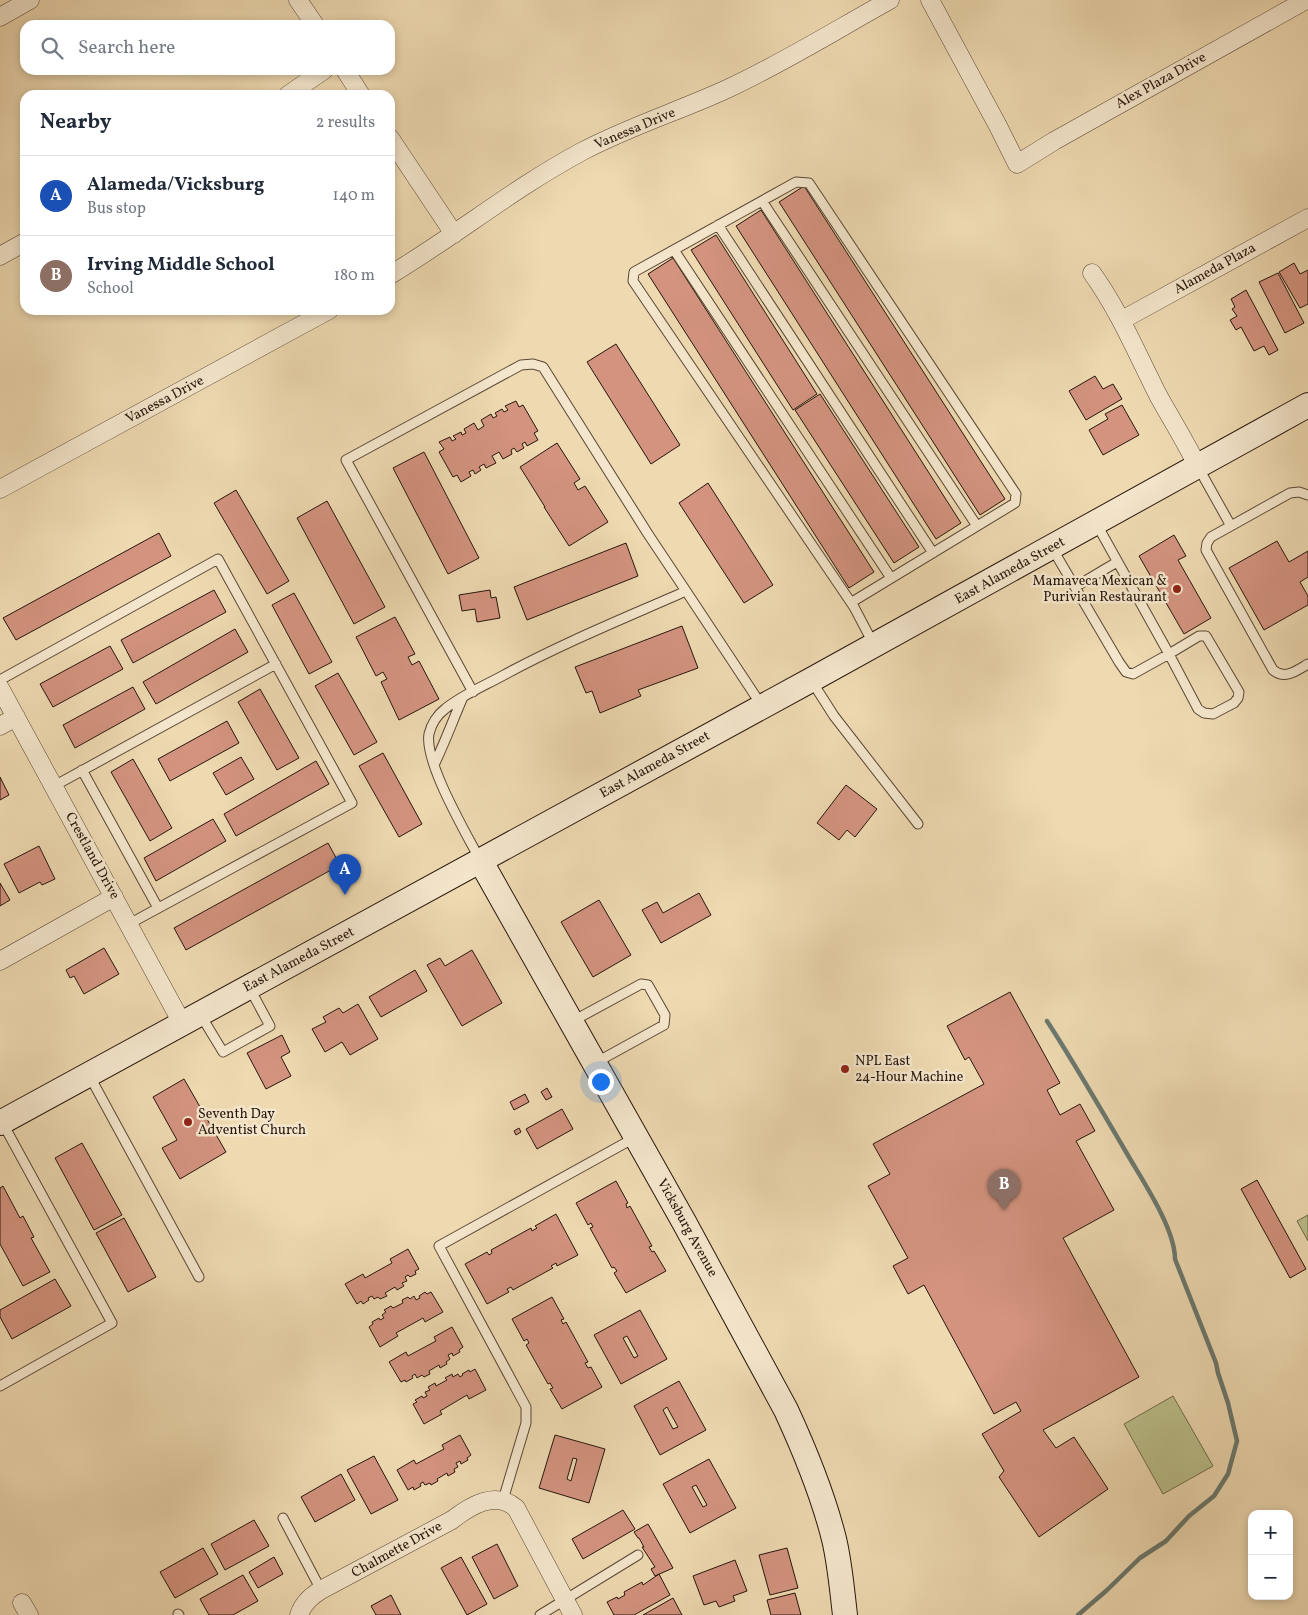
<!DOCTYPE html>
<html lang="en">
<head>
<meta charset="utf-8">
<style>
  body { margin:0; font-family:Vollkorn,serif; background:#f2f2f3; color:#1f2937 }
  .controls { position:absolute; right:15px; bottom:15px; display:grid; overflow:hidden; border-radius:10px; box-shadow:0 2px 8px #0003 }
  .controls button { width:45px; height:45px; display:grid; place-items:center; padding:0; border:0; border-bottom:1px solid #e0e1e3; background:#fff; color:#1f2937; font:25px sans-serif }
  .you { position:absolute; left:600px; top:1081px; width:18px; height:18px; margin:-12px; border:4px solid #fff; border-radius:50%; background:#1a73e8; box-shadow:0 0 0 8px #1a73e833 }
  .badge { display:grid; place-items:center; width:32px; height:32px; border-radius:50%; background:#d93025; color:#fff; font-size:16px; font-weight:700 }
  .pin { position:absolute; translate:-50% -41px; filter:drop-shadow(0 1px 2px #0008) }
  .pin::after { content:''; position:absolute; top:26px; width:18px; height:15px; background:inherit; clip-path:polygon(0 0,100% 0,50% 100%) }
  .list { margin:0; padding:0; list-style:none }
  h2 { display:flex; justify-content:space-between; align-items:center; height:65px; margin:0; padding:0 20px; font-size:21px }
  h2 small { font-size:16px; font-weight:400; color:#747a83 }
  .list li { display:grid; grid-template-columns:32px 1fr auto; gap:15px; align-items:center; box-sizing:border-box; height:80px; padding:0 20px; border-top:1px solid #e0e1e3 }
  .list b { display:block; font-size:19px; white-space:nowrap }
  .list p { margin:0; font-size:16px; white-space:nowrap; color:#747a83 }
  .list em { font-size:16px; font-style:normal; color:#747a83 }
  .icon { flex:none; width:28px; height:28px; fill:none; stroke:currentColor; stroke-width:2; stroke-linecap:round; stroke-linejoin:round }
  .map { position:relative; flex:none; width:1308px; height:1615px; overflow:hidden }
  .search { position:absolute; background:#fff; box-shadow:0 2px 8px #0003; left:20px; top:20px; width:375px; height:55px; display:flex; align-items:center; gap:12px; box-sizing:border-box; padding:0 18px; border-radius:15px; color:#747a83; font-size:19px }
  .panel { position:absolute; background:#fff; box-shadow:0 2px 8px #0003; left:20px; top:90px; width:375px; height:225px; border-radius:15px }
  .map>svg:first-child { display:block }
</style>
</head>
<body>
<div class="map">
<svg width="1308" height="1615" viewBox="0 0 1308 1615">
  <rect width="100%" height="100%" fill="#eed9b1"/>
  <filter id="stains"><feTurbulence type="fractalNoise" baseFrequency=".004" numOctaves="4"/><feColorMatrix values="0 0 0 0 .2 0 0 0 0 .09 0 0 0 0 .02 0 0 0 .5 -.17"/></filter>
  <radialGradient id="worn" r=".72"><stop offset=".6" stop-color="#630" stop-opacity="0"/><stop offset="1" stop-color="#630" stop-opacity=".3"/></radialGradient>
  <!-- green -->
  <path fill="#babf8a" stroke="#706a4b" d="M1308 1215V1241L1297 1221Z
    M1173 1396 1213 1466 1163 1494 1124 1424Z"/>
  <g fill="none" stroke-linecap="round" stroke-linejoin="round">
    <!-- stream -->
    <path stroke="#6b786e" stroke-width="4.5" d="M1047 1021C1075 1064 1100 1108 1126 1152 1142 1180 1175 1228 1175 1259L1216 1363 1218 1373 1228 1403 1237 1441 1228 1474 1214 1496 1189 1516 1166 1541 1140 1558 1106 1591 1078 1615"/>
  </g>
  <!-- building -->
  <path fill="#d3937f" stroke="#27160c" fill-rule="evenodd" d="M804 186 1005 499 980 515 779 202Z
    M761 210 961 523 936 539 736 226Z
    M716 235 817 394 793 410 691 250Z
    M673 258 874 572 849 588 648 274Z
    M1294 263 1300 274 1308 270V304L1300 308 1279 272Z
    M1278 273 1304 323 1285 333 1259 282Z
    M1246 290 1278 350 1269 355 1264 346 1254 351 1241 327 1236 330 1230 320 1237 316 1232 309 1235 307 1231 299Z
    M616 344 680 445 651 464 587 362Z
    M1095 376 1103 389 1113 384 1122 399 1086 420 1069 391Z
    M820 394 919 547 894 563 795 410Z
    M516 401 519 407 523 405 538 431 534 433 538 440 527 446 525 442 522 444 524 448 517 452 514 448 511 450 512 454 503 459 499 452 492 456 496 463 486 468 484 464 479 467 481 470 475 474 473 470 469 472 471 476 461 482 457 475 453 477 439 452 444 449 439 442 450 437 452 441 456 439 453 436 461 432 462 435 466 433 464 429 474 423 478 430 484 426 481 420 491 414 493 418 497 416 495 413 502 409 504 412 508 410 505 406Z
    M1122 405 1139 435 1103 455 1089 430 1108 419 1105 414Z
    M557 443 580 479 574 483 578 490 585 486 608 522 569 546 544 507H545L520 467Z
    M424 452 479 558 448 574 393 468Z
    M708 483 773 585 744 603 679 503Z
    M236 490 289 581 267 594 214 503Z
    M327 501 385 607 354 624 297 518Z
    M159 533 171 556 16 640 3 618Z
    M1174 535 1186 556 1178 560 1211 618 1184 634 1139 556Z
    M1277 541 1289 562 1308 551V577L1300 582 1308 596V605L1264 630 1229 568Z
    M626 543 638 576 527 620 514 587Z
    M214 590 226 612 133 663 121 640Z
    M490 590 491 598 496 597 500 618 477 622 475 609 462 611 459 595Z
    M294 593 332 662 309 674 272 605Z
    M395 617 415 654 408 657 412 665 419 661 439 699 399 720 381 682 387 679 383 672 376 676 356 637Z
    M682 626 698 668 638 690 641 696 600 713 592 691 586 693 575 667Z
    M235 629 248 652 156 704 143 682Z
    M110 646 123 669 53 707 40 684Z
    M338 673 377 742 354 755 315 686Z
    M133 687 145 709 75 748 63 725Z
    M260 689 299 758 277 770 238 702Z
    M227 721 239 743 170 781 158 759Z
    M383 753 422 824 399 837 359 766Z
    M241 757 254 779 226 795 213 773Z
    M133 759 172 828 150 841 111 772Z
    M316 761 329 784 236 836 224 814Z
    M0 777 9 795 0 800Z
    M846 785 877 809 855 837 847 830 839 840 817 823Z
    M213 819 226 841 156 881 144 858Z
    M328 843 340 865 186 950 174 928Z
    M39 846 55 879 42 885 40 882 19 893 4 864Z
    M0 883 10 900 0 906Z
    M699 893 711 915 661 943 642 910 657 902 663 913Z
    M599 900 631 955 593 977 561 922Z
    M104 948 119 974 84 994 74 976 70 978 66 970Z
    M472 950 502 1003 462 1026 427 965 440 958 445 966Z
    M415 970 427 991 381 1017 369 997Z
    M1010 992 1060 1083 1047 1090 1060 1115 1080 1104 1095 1131 1076 1141 1114 1210 1063 1238 1139 1377 1043 1430 1056 1448 1074 1437 1108 1489 1039 1537 999 1477 1004 1471 982 1434 1021 1411 1016 1402 994 1414 924 1285 908 1294 893 1266 908 1258 868 1186 890 1174 873 1144 984 1084 969 1057 965 1060 947 1026Z
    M358 1004 378 1039 350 1055 342 1042 325 1052 312 1029 326 1022 323 1017 339 1008 343 1013Z
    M282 1035 290 1052 281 1057 291 1076 266 1089 247 1053Z
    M184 1079 226 1152 180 1179 162 1148 177 1140 153 1097Z
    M547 1088 552 1097 546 1100 541 1092Z
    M525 1094 529 1102 514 1110 510 1102Z
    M562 1109 573 1129 537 1149 526 1129Z
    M519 1128 521 1132 516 1135 514 1131Z
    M82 1143 122 1215 94 1230 55 1158Z
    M1257 1180 1306 1269 1290 1278 1241 1189Z
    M616 1181 628 1203 626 1204 627 1208 630 1206 652 1246 649 1247 652 1252 654 1251 666 1271 626 1293 614 1273 617 1271 614 1267 612 1268 590 1228 593 1227 591 1223 588 1225 576 1203Z
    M3 1186 20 1218 23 1216 34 1237 31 1238 50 1272 23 1286 0 1244V1188Z
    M556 1214 578 1255 557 1266 556 1263 551 1266 553 1268 513 1290 511 1287 507 1289 509 1292 487 1304 465 1264 487 1252 489 1255 492 1253 491 1250 531 1228 532 1231 537 1228 535 1226Z
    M124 1218 156 1277 128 1292 96 1233Z
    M408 1249 419 1269 415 1271 416 1274 410 1277 408 1275 405 1277 407 1281 402 1283 404 1286 397 1290 395 1287 385 1293 387 1296 380 1299 378 1297 374 1299 372 1296 368 1298 369 1300 363 1304 361 1301 357 1304 345 1284 363 1274 365 1278 392 1263 390 1259Z
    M55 1279 71 1306 12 1339 0 1317V1310Z
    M425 1292 427 1294 431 1292 443 1312 425 1322 423 1318 396 1333 398 1336 380 1347 369 1327 373 1324 372 1322 379 1318 380 1320 384 1318 382 1315 386 1312 384 1310 391 1306 393 1308 403 1303 402 1300 408 1297 410 1299 414 1296 416 1300 420 1298 419 1296Z
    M552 1297 564 1319 561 1320 563 1324 566 1322 588 1362 585 1363 588 1368 591 1367 602 1387 562 1409 550 1389 553 1388 550 1383 548 1384 526 1345 529 1343 527 1339 524 1341 512 1319Z
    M640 1310 667 1359 621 1384 594 1335ZM627 1336 638 1356 634 1358 623 1338Z
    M452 1327 463 1347 459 1350 460 1352 453 1356 452 1353 448 1355 450 1359 446 1362 447 1364 440 1368 439 1365 429 1371 430 1374 424 1377 422 1375 417 1378 415 1374 412 1376 413 1378 406 1382 405 1380 401 1382 389 1362 406 1352 408 1356 436 1341 434 1337Z
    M475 1369 486 1390 469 1399 467 1395 440 1411 442 1414 424 1424 413 1404 417 1402 415 1400 422 1396 423 1398 427 1396 425 1392 430 1390 428 1387 435 1383 436 1386 447 1380 445 1378 452 1374 453 1377 458 1374 460 1377 463 1375 462 1374 469 1370 470 1372Z
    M679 1381 706 1430 660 1455 634 1406ZM667 1407 678 1427 673 1429 663 1410Z
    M460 1435 471 1455 467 1458 468 1460 461 1464 460 1461 456 1463 458 1467 454 1469 455 1472 448 1476 447 1473 437 1479 438 1481 431 1485 430 1483 425 1485 423 1482 420 1484 421 1486 414 1490 413 1487 408 1490 397 1470 414 1460 416 1464 444 1449 442 1445Z
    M555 1435 605 1449 589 1503 539 1488ZM573 1458 577 1459 571 1481 567 1479Z
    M374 1456 398 1500 371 1514 347 1470Z
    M709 1459 736 1508 690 1533 663 1484ZM696 1485 707 1505 703 1507 692 1487Z
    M341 1474 355 1500 315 1522 301 1497Z
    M623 1510 635 1529 583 1559 572 1539Z
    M254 1520 269 1546 225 1570 211 1544Z
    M648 1524 673 1568 655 1576 651 1569 655 1567 642 1547H644L639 1538H638L634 1532Z
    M497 1544 518 1586 494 1599 472 1557Z
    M203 1548 218 1574 175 1598 160 1572Z
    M787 1548 798 1588 770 1595 759 1555Z
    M274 1557 283 1574 258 1588 249 1572Z
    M461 1557 487 1604 467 1615 441 1568Z
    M735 1560 747 1591 733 1596 735 1601 719 1607 716 1601 704 1605 693 1576Z
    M659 1574 670 1595 634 1615H614L607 1602 617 1597 618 1599 625 1595 624 1592 642 1582 643 1585Z
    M243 1575 258 1601 233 1615H209L200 1599Z
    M795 1593 801 1615H771L767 1600Z
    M391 1595 401 1615H376L371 1606Z
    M673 1598 682 1615H643Z"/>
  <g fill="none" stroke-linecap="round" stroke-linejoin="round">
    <defs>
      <path id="lane" d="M762 201 977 526
        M718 225 933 553
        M674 250 891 578
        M1198 467 1231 526
        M1308 495 1299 492 1290 493 1211 537 1207 543 1206 550 1273 670C1285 680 1296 671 1308 664
        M1052 548 1119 662 1126 672 1133 674 1169 654 1198 709 1204 713 1213 714 1234 703 1238 698 1239 692 1206 636H1199L1169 654 1096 523
        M1075 587 1117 562
        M852 602 1015 503 1016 494 809 183 796 182 634 272 633 281 854 607 874 645
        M0 680 218 559 352 803 129 924
        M811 680 834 716 918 824
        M473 692 346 460 521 365 533 364 543 367 648 534 686 591
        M434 765C445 742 453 720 463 697
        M82 770 158 908
        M54 786 276 664
        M480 860C466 833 424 762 429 734 431 725 437 715 445 709 462 695 484 686 504 675 563 643 625 618 686 591L762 706
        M200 1014 223 1052 270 1026 249 987
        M571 1022 641 984 648 985 665 1015 664 1025 595 1063
        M89 1075 199 1277
        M0 1386 112 1323 2 1122
        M503 1500 526 1423V1407L439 1246 636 1137
        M283 1518 321 1590
        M178 1614 179 1615
        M540 1615 638 1555"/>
      <path id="street" d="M298 0 315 25
        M930 0 998 126 1017 164 1054 141 1306 0
        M0 17 30 0
        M345 70 361 95
        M288 95 324 70
        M390 138 454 234
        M0 256 25 242
        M1092 273C1120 312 1137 354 1159 397 1172 420 1186 443 1198 467
        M390 275C455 236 514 188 581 152 628 127 679 111 727 89 783 63 836 30 890 0
        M1122 320 1308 218
        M0 489 329 310
        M0 688 182 1023
        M0 726 16 717
        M0 961 114 897
        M22 1603 29 1615
        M299 1615C303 1603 311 1596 321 1590L452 1520C470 1506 495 1490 516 1508L573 1615"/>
      <path id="secondary" d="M480 860 684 1222 786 1410C805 1451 823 1495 834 1539 840 1564 842 1590 845 1615
        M0 1123 811 680 1308 405"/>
    </defs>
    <!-- lane casing -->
    <use href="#lane" stroke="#594735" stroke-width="11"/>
    <!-- street casing -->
    <use href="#street" stroke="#594735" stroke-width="19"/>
    <!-- secondary casing -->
    <use href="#secondary" stroke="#27160c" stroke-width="26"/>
    <!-- lane -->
    <use href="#lane" stroke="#f4e6cc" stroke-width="9"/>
    <!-- street -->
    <use href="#street" stroke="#f4e6cc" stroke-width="18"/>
    <!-- secondary -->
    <use href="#secondary" stroke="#f4e6cc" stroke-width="24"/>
  </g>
  <!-- markers -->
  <g fill="#8f2418" stroke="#f4e6cc" stroke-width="2">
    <circle cx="1177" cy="589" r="5"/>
    <circle cx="845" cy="1069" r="5"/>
    <circle cx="188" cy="1122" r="5"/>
  </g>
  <g text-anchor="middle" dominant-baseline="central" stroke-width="5" stroke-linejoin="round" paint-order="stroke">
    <!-- street labels -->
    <g font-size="14" fill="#27160c" stroke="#f4e6cc">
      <text transform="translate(1161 81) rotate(-29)">Alex Plaza Drive</text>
      <text transform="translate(635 129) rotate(-23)">Vanessa Drive</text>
      <text transform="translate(1215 269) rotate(-29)">Alameda Plaza</text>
      <text transform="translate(165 400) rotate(-28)">Vanessa Drive</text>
      <text transform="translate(1010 571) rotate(-29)">East Alameda Street</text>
      <text transform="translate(655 765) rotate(-29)">East Alameda Street</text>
      <text transform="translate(92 856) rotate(61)">Crestland Drive</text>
      <text transform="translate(299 960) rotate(-28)">East Alameda Street</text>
      <text transform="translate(687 1228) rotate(61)">Vicksburg Avenue</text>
      <text transform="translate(397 1550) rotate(-29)">Chalmette Drive</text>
    </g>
    <!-- poi labels -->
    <g font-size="14" fill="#27160c" stroke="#f4e6cc" text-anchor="start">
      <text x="1167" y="581" text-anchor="end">Mamaveca Mexican &amp;<tspan x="1167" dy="16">Purivian Restaurant</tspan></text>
      <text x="855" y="1061">NPL East<tspan x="855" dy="16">24-Hour Machine</tspan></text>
      <text x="198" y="1114">Seventh Day<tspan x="198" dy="16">Adventist Church</tspan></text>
    </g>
  </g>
  <rect width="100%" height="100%" filter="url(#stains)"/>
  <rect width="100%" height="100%" fill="url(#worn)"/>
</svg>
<div class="controls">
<button>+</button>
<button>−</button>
</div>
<div class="you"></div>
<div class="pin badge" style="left:345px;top:895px;background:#1a4fb4">A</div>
<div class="pin badge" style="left:1004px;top:1210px;background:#8d6e63">B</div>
<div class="search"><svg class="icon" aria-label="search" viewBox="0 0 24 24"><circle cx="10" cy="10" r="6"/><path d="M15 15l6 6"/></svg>Search here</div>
<section class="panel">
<h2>Nearby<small>2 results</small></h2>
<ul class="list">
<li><span class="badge" style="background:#1a4fb4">A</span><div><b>Alameda/Vicksburg</b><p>Bus stop</p></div><em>140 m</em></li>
<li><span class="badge" style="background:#8d6e63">B</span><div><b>Irving Middle School</b><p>School</p></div><em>180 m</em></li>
</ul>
</section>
</div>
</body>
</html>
